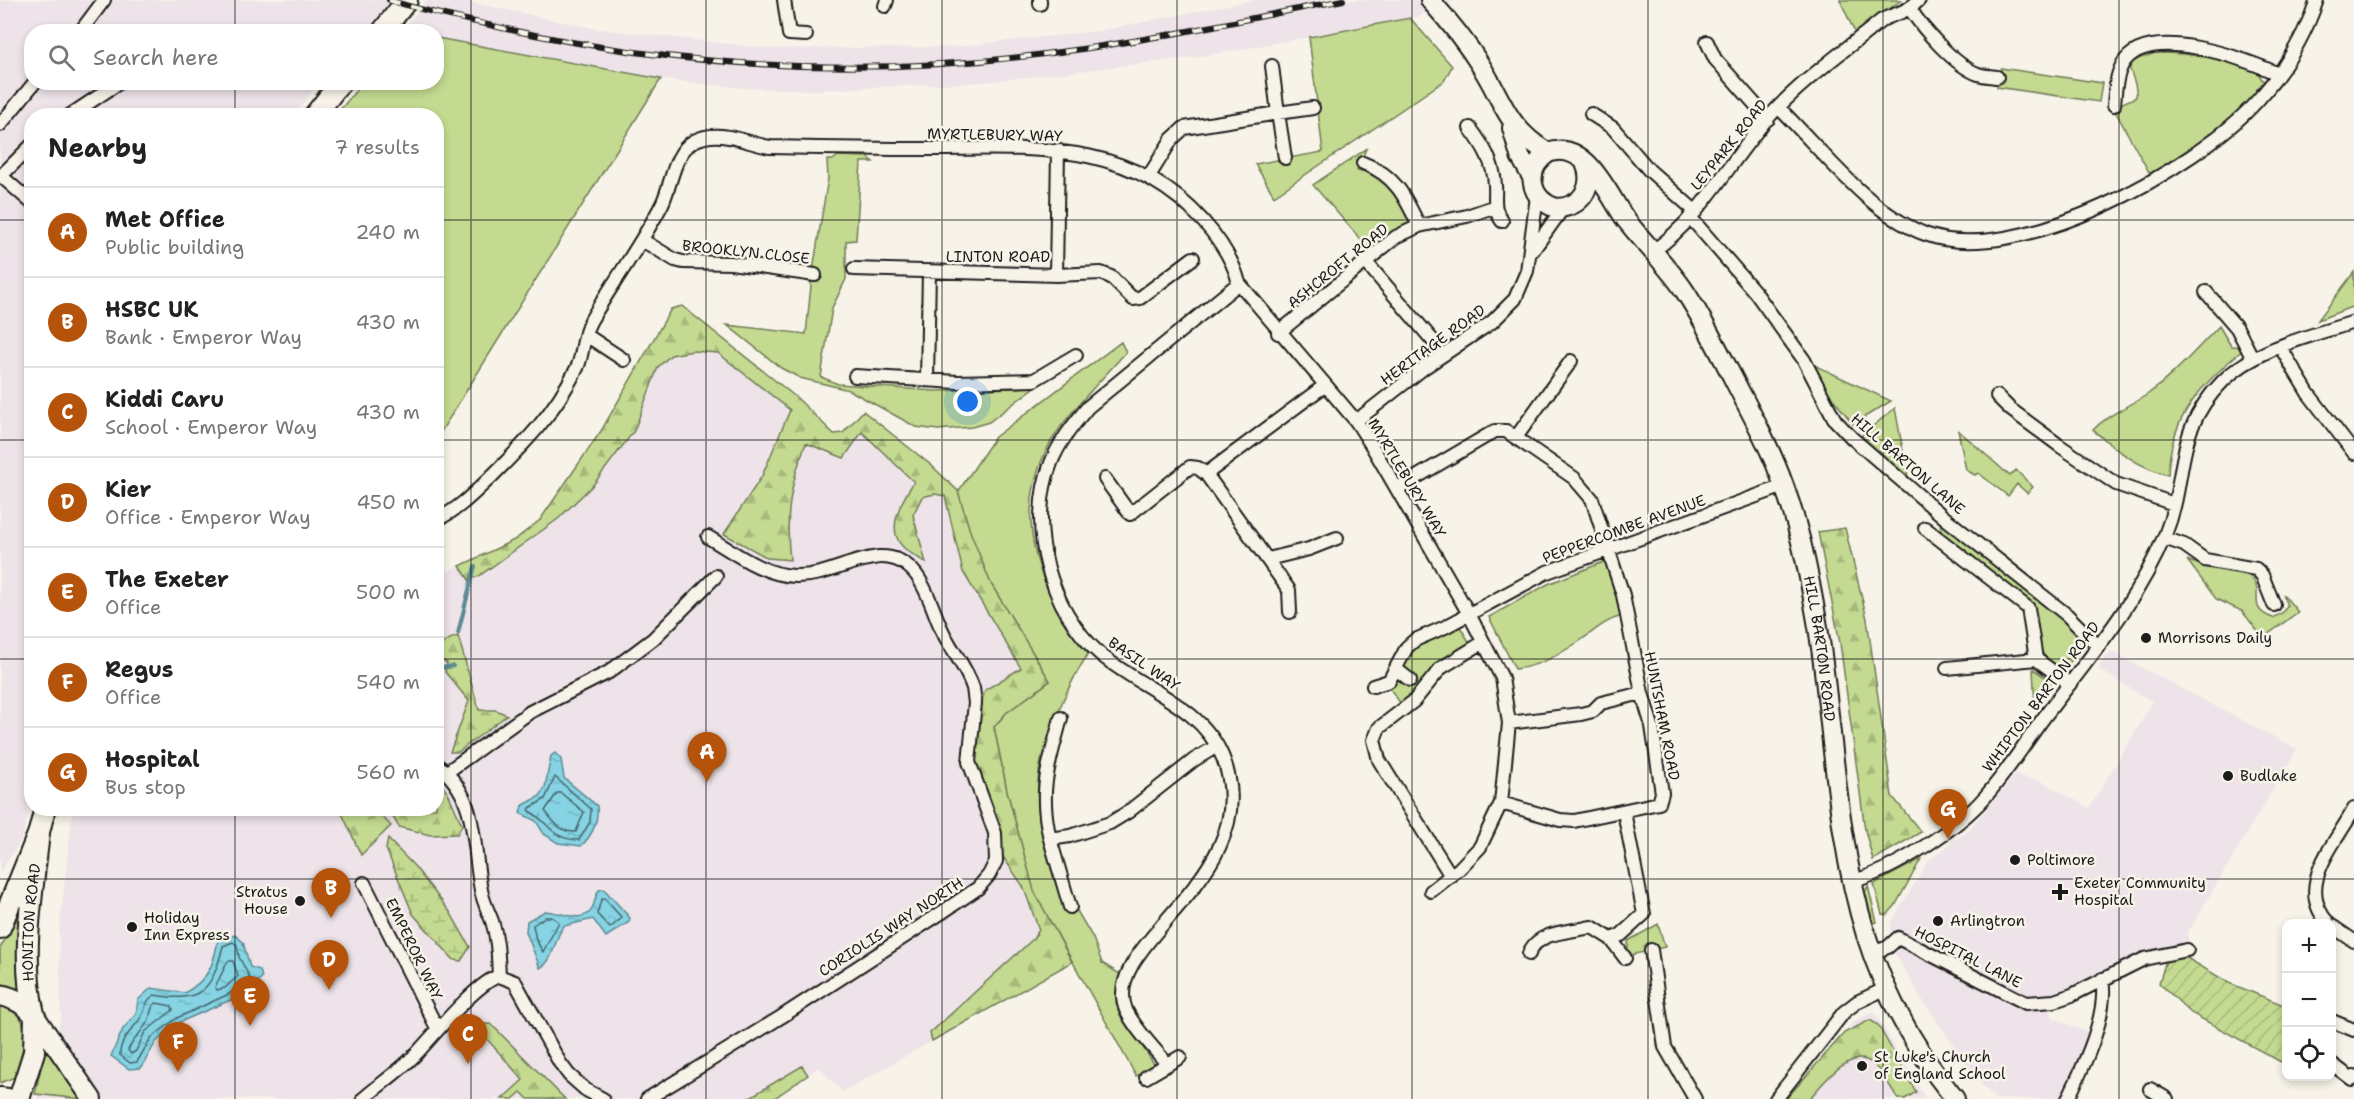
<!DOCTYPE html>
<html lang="en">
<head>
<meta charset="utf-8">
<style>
  body { margin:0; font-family:"Shantell Sans",sans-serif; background:#f6f6f6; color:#222 }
  .controls { position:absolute; right:18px; bottom:18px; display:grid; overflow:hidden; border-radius:12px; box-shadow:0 3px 9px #0003 }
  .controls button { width:54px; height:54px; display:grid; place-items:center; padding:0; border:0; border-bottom:2px solid #e0e0e0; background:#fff; color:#222; font:30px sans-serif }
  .you { position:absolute; left:968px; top:402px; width:21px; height:21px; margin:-15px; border:4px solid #fff; border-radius:50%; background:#1a73e8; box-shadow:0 0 0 9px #1a73e833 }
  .badge { display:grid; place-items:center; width:39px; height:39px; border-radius:50%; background:#b45309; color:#fff; font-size:20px; font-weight:700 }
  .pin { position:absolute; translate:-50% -50px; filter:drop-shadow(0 2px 3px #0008) }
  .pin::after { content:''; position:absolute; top:32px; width:21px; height:18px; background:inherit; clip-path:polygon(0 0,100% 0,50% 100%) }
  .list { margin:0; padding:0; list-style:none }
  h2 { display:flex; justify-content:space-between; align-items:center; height:78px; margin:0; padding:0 24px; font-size:26px }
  h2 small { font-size:20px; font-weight:400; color:#767676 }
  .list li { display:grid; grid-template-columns:39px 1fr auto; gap:18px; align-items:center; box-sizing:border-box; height:90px; padding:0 24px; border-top:2px solid #e0e0e0 }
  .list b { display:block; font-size:22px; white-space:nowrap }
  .list p { margin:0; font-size:20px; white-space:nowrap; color:#767676 }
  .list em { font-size:20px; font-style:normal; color:#767676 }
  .icon { flex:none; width:33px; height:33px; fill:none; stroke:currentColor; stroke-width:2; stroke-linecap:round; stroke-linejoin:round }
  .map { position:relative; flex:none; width:2354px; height:1099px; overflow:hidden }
  .search { position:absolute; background:#fff; box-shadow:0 3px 9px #0003; left:24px; top:24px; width:420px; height:66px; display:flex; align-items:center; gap:15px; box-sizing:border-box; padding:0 21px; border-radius:24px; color:#767676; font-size:22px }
  .panel { position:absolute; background:#fff; box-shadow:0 3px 9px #0003; left:24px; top:108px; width:420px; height:708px; border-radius:24px }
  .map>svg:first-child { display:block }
</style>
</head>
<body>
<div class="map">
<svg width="2354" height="1099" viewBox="0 0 2354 1099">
  <defs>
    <pattern id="forest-firs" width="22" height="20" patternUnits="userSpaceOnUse" patternTransform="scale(1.5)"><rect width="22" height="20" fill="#c3da90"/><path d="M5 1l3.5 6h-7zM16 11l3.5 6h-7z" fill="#a7ba7c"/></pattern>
    <pattern id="wetland-marsh" width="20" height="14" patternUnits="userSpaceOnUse" patternTransform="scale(1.5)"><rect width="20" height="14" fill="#c3da90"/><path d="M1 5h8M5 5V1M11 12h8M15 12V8" fill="none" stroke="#a7ba7c"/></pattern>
    <pattern id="garden-furrows" width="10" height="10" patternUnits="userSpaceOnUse" patternTransform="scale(1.5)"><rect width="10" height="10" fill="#c3da90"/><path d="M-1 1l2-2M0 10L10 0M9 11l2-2" fill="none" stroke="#a7ba7c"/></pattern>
    <pattern id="water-ripples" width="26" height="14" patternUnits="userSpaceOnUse" patternTransform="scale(1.5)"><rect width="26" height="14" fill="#85d3e3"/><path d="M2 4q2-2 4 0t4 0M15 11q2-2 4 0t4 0" fill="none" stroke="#72b5c2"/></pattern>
  </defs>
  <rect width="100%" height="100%" fill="#f7f3e8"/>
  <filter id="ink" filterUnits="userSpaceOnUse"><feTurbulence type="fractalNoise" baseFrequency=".0167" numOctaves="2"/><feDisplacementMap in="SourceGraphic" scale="12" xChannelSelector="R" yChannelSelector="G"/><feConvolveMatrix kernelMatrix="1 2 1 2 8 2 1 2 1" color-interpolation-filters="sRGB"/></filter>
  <g filter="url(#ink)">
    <!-- built -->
    <path fill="#ede3e9" d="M0 0H391L366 31 32 32V82L319 83 294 115 32 116V801L21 840 0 873Z
      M427 0H460L591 28 772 49 954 47 1098 31 1254 0H1457L1419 16 1399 21 1197 57 985 82 815 90 744 88 675 81 437 38 436 32H401Z
      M682 306 797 398 834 434 843 433 863 411 931 465 958 491 982 564 1050 681 994 727 1007 791 1034 891 1072 962 842 1092 819 1067 773 1099H37L61 1019 59 930 73 809 436 808 437 576 505 545 540 520 601 431 671 309Z
      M2110 651 2297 749 2187 934 2189 943 2187 958 2167 957 2144 964 2072 1002 2048 1009 2052 1017 2096 1036 2069 1099H1995L1981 1084 1921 998 1894 952 1890 924 1929 860 1968 831 2015 775 2043 782 2089 808 2153 702 2098 669Z
      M1874 1012 1926 1099H1793L1852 1022Z"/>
    <!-- green -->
    <path fill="#c3da90" stroke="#707b56" stroke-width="1.5" d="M1840 0H1901L1856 35Z
      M1410 18 1452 66 1444 81 1274 196 1255 164 1323 152 1309 37Z
      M437 38 661 79 437 438 436 116 336 115 362 83 436 82Z
      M2155 53C2191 52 2222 60 2256 70L2265 84C2235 123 2192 149 2150 174L2115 111 2118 105 2136 97C2139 70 2111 66 2155 53Z
      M2001 68 2102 83 2099 102 1997 87Z
      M1366 149 1357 170 1376 174 1400 201 1411 222 1369 249 1313 185Z
      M838 156 868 157 873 162H861L856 240 846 241V279L832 308 821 377 838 384 936 391 1035 387 989 422 972 427 938 430 916 427 849 390 800 378 781 368 727 325 806 334 812 276 828 178 827 160H833Z
      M2354 272V306L2318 320Z
      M2219 326 2231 346 2246 347C2203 384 2170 414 2168 475 2137 467 2117 450 2093 430 2109 413 2129 407 2148 394 2174 375 2196 350 2219 326Z
      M1121 342 1126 352C1102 380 1061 419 1046 451 1011 524 1042 596 1088 654 1068 686 1053 717 1047 755L1042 757C1029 809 1047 861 1067 910L1076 909 1093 938 1102 963 1120 974 1116 995 1125 1020 1154 1064 1136 1076 1034 892 1007 791 994 727 1006 713 1050 681 991 584 969 531 958 492 995 437Z
      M1812 364 1891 401 1853 424 1831 396Z
      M1895 408 1908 477 1861 436Z
      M1958 430 2010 476 2016 470 2033 487 2027 493 2017 484 2008 496 1978 473 1975 475 1966 470Z
      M1940 519 2076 630 2084 640C2080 654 2071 663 2059 669 2025 648 2048 627 2027 599L1941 533Z
      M2187 560C2204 569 2242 570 2250 577 2267 591 2244 608 2273 618L2282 613 2287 606 2283 594 2298 612 2263 638 2242 611 2216 599Z
      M1606 561 1622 616C1603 621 1594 632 1578 642 1557 656 1540 666 1515 669L1489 617 1548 584Z
      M1459 625 1471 645 1431 670 1412 697 1401 704 1388 686 1405 671 1403 667 1412 648Z
      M2033 669 2050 680 2051 684 2035 708Z
      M1921 859 1895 906 1887 915 1882 914 1874 884Z
      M1868 886 1877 922 1871 924 1864 894Z
      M20 914 23 916 18 946 19 989 0 986V948Z
      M1658 924 1665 947 1631 955 1628 950V941Z
      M0 1006C37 1016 23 1044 17 1072L15 1077 0 1083Z
      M46 1045 82 1099 35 1094Z"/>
    <!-- forest -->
    <path fill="url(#forest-firs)" stroke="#707b56" stroke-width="1.5" d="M682 306 797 398 834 434 843 433 863 411 931 465 958 491 970 531 991 584 1050 681 1006 713 994 727 1007 791 1034 891 1072 962 932 1041 930 1033 1033 939 1039 930 1023 886 997 848 986 795 970 747 985 690 1021 668 963 572 945 496 935 494 922 497 913 515 926 563C919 558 909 553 903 547 885 529 903 498 914 482L862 432 844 458 806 443C790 484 785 516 790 560L768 558 724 534 762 476 790 410 718 353 693 351 671 355 658 367 634 431 593 485 558 519 479 576 469 580 460 566 516 539 540 520 601 431 671 309Z
      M1845 528 1867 619 1892 796 1921 832 1873 860 1865 830 1840 643 1818 532Z
      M458 636 479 710H496L507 715 458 752H450L469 701 445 672 447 663 437 658C439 644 445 640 458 636Z
      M437 778 449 795 462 825 457 834 430 835 399 827 389 810 380 809 378 812 391 826 361 855 340 809 436 808Z
      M1870 1020 1878 1025 1916 1092 1905 1099H1898C1891 1088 1883 1073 1873 1064 1851 1045 1822 1085 1809 1099H1786L1844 1033Z
      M491 1024 565 1099H528L521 1092 513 1099H502L523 1080 479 1030 460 1025Z
      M802 1066 808 1075 773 1099H747Z"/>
    <!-- wetland -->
    <path fill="url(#wetland-marsh)" stroke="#707b56" stroke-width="1.5" d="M388 839 415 867 450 912 470 947 461 961 454 960 413 914 386 849Z"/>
    <!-- garden -->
    <path fill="url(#garden-furrows)" stroke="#707b56" stroke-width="1.5" d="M2167 957 2187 958 2229 983 2286 1006V1054L2281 1062 2191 1013 2159 983Z"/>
    <!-- water -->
    <path fill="url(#water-ripples)" stroke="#5b8a93" stroke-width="1.5" d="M555 753 561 759 564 778 597 806C599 821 592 836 581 846L558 843 544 834 536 821 520 813 522 806 540 796 545 787 551 756Z
      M604 889 630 918 629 922 606 937 593 919 564 926C554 937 555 961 540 968L526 932 527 921 545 911C558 911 583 925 592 909 595 903 595 896 599 890Z
      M235 935 243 942 250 967 260 970 262 978 233 999 180 1022 156 1042 141 1068 129 1069 111 1056 123 1029 136 1014 138 1000 151 988 185 993C209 978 213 967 218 940Z"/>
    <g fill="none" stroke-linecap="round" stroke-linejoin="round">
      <!-- shore -->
      <path stroke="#46656c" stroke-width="1.5" d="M555 777 591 809 590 822 579 840C550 839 550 822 529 811L530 808 545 799Z
        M557 793H561L584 812 576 832C559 832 555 823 545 811Z
        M604 898 622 918 610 928 597 914 601 900Z
        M545 917H552L559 922 543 952 536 940 533 925Z
        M233 942 237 945 239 957 250 978 229 994 177 1018 151 1038 137 1062 130 1063 120 1055C119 1041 132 1030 140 1019 147 1009 143 1003 154 995 201 1003 212 991 223 946Z
        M228 961H233L238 976 225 988 217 990 215 987Z
        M156 1003 172 1006 173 1010 145 1032 136 1051 131 1054 128 1050C134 1038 142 1032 148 1021 152 1014 149 1008 156 1003Z"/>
      <!-- stream -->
      <path stroke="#5b8a93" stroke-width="4" d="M458 633 475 566
        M436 669 453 666"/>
      <defs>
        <path id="street" d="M784 0 789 34 806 35
          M1040 4V0
          M885 6 887 0
          M1910 9C1924 30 1954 65 1978 74 1983 76 1991 76 1997 77
          M80 32 104 0
          M1707 42 1715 59 1768 119
          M2114 105C2115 91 2116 77 2122 65 2146 22 2246 59 2278 74
          M1779 108C1822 150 1869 213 1925 234 2017 269 2196 169 2257 101 2284 71 2304 38 2317 0
          M1591 114 1613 128 1649 170 1695 211
          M69 116 120 82
          M0 125 35 82
          M1470 128C1483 145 1494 163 1495 185 1496 201 1492 207 1502 221
          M1285 158 1278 113 1313 108
          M1363 163C1395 175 1405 196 1419 226
          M0 175 32 203
          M1 176 32 145
          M1149 176 1172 139 1184 128 1278 113 1272 66
          M1690 217 1755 292 1804 360 1835 420 1852 438 1945 518 2067 615 2098 646
          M642 240 675 260 683 262 731 263 815 275
          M1533 250 1563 208
          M1653 251C1701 218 1729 162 1767 119 1801 81 1843 52 1882 20 1896 13 1908 12 1919 0
          M1365 261 1434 342
          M854 269 1056 275 1101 273 1111 277 1133 299 1140 298 1193 258
          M1056 275 1058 150
          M2206 292 2237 328 2253 359
          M1278 333 1396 237 1419 226 1467 216 1493 207
          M586 335 624 360
          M2281 348 2308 393 2354 453
          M855 376 958 382 1034 380 1076 355
          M927 380 929 271
          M1997 396 2010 409 2060 446 2116 484 2174 504
          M1356 421 1425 367 1492 322 1515 299 1527 271 1537 196
          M1517 436 1571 361
          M1206 474 1289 590 1290 612
          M1105 479 1130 514 1190 467 1198 468 1206 474 1324 386
          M1398 488 1495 431H1506L1574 478 1592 499 1623 595 1642 693 1652 726 1662 793 1659 803 1574 821 1560 820 1501 803
          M436 520C458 510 473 494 490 478 526 442 553 415 577 368 584 353 582 335 591 320 614 281 641 245 662 204 672 184 673 153 694 141 719 128 746 143 770 147 821 148 873 149 924 149 1026 149 1128 137 1203 221 1220 240 1233 259 1239 283L1356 421 1372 446 1469 614 1502 678 1509 723 1501 803 1480 847 1459 869 1431 891
          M1925 528 2028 608 2036 659 2070 684
          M2164 538 2184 545 2205 560 2256 569 2262 575 2274 605
          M1268 559 1309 549 1337 538
          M1947 668 2036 659
          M1396 669 1410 680
          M1373 686 1389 681 1407 647 1415 640 1445 627 1547 572 1784 486
          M1509 723 1581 714 1593 711 1601 703 1642 693
          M436 764C479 795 472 844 481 890 483 901 488 911 492 921 498 939 498 957 499 976
          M447 772 530 712 609 672 653 639 716 576
          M1050 839C1038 788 1049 765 1061 718
          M1451 876 1379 760 1374 740 1379 728 1414 701 1441 668 1482 643
          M1853 881C1893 871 1958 828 1985 797 2007 772 2025 743 2045 716 2088 659 2138 602 2165 535 2189 476 2172 432 2223 381 2256 348 2311 336 2354 322
          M364 883 437 1028
          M1070 907 1050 839 1070 836 1110 823 1128 812 1194 760 1217 746
          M2329 924C2293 886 2336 844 2354 809
          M2332 926 2354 941
          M1611 939 1625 958
          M1651 950 1665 1047 1695 1099
          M1872 953 1888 947 1898 938 1902 940 2026 1003 2054 1001 2072 995 2144 959 2187 950
          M1529 954C1536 932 1567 932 1586 928L1592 927 1611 939 1621 935 1644 914 1624 812
          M499 976 515 982 560 1063 569 1075 586 1090 603 1099
          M2332 1021 2354 1030
          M1167 1064C1154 1048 1135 1029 1126 1010 1098 942 1269 876 1223 758 1202 705 1141 689 1100 654 1050 611 1026 526 1051 463 1059 442 1074 424 1088 407L1239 283
          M2332 1064 2352 1079 2354 1076
          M1146 1077 1180 1057
          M2150 1089 2167 1099
          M363 1099C380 1084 400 1071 416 1054 434 1035 476 983 499 976
          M647 1099 781 1017 944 911 978 888 989 875 996 861 995 833 969 762 975 703 973 688C966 666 950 649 941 628 928 599 920 556 880 557 851 559 825 577 795 576 763 575 735 553 708 537
          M1776 1099 1844 1012 1857 1002 1887 988
          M2068 1099C2083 1067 2109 1014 2102 979"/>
        <g id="secondary">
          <path d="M1430 0C1449 21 1466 42 1481 66 1505 104 1506 127 1548 153"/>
          <path d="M1512 128 1520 156 1532 177"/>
          <path id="s1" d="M1585 163C1595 186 1582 208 1556 208 1529 199 1524 169 1548 153 1586 138 1608 195 1626 220 1645 244 1667 265 1684 290 1703 319 1718 349 1734 380 1752 415 1771 449 1784 486 1801 532 1810 580 1818 627 1834 729 1835 835 1866 935 1885 995 1915 1050 1955 1099"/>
          <path d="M35 1016 92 1099"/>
        </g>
        <g id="primary">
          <path d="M382 32 407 0"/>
          <path d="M314 116 341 82"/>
          <path d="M0 928 39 832 45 808"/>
          <path d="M0 995C15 998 26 1004 35 1016L34 1052 19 1099"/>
          <path id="s2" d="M34 1014C20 955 33 892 39 832"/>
          <path d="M0 1098 8 1099"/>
        </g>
      </defs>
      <!-- street casing -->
      <use href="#street" stroke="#1c1c1c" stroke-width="16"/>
      <!-- secondary casing -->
      <use href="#secondary" stroke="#1c1c1c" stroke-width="22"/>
      <!-- primary casing -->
      <use href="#primary" stroke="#1c1c1c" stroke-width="24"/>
      <!-- street -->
      <use href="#street" stroke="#f7f3e8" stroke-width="12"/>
      <!-- secondary -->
      <use href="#secondary" stroke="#f7f3e8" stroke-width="18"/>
      <!-- primary -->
      <use href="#primary" stroke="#f7f3e8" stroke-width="20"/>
      <defs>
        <path id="rail" d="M389 0C426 12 464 19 502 28 682 68 869 78 1052 53 1149 41 1246 19 1343 0"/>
      </defs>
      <!-- rail casing -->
      <use href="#rail" stroke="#1c1c1c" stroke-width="6"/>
      <!-- rail -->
      <use href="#rail" stroke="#f7f3e8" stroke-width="4" stroke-dasharray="11" stroke-linecap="butt"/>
    </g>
  </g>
  <!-- grid -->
  <path fill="none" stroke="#1c1c1c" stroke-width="1.5" stroke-opacity="0.55" d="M235 0V32M471 0V1099M706 0V1099M942 0V1099M1177 0V1099M1412 0V1099M1648 0V1099M1883 0V1099M2119 0V1099M235 82V116M0 220H32M436 220H2354M0 440H32M436 440H2354M0 659H32M436 659H2354M235 808V1099M0 879H2354"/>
  <!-- markers -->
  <g fill="#1c1c1c" stroke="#f7f3e8" stroke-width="2">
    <circle cx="2146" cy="638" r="6"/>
    <circle cx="2228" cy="776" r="6"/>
    <circle cx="2015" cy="860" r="6"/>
    <path d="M2057 883h6v6h6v6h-6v6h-6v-6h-6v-6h6z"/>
    <circle cx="300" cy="901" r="6"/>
    <circle cx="1938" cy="921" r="6"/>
    <circle cx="132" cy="927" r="6"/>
    <circle cx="1862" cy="1066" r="6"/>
  </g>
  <g text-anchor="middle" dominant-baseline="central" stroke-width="5" stroke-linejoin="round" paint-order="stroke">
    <!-- street labels -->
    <g font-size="15" fill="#1c1c1c" stroke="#f7f3e8">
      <text transform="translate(995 135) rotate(1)">MYRTLEBURY WAY</text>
      <text transform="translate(1729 145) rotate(-51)">LEYPARK ROAD</text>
      <text transform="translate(746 252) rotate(6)">BROOKLYN CLOSE</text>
      <text x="998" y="257">LINTON ROAD</text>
      <text transform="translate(1338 266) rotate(-39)">ASHCROFT ROAD</text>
      <text transform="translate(1433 345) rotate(-36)">HERITAGE ROAD</text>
      <text transform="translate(1908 464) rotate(41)">HILL BARTON LANE</text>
      <text transform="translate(1407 478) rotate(59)">MYRTLEBURY WAY</text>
      <text transform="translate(1624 529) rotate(-20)">PEPPERCOMBE AVENUE</text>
      <text stroke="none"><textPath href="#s1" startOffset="726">HILL BARTON ROAD</textPath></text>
      <text transform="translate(1144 664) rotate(34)">BASIL WAY</text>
      <text transform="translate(2041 697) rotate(-53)">WHIPTON BARTON ROAD</text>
      <text transform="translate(1662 716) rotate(79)">HUNTSHAM ROAD</text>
      <text stroke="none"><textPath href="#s2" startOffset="92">HONITON ROAD</textPath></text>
      <text transform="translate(891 927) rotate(-33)">CORIOLIS WAY NORTH</text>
      <text transform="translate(414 949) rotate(64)">EMPEROR WAY</text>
      <text transform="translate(1968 957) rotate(27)">HOSPITAL LANE</text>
    </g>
    <!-- poi labels -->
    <g font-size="15" fill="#1c1c1c" stroke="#f7f3e8" text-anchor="start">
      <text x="2158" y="638">Morrisons Daily</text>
      <text x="2240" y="776">Budlake</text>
      <text x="2027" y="860">Poltimore</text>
      <text x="2074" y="883">Exeter Community<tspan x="2074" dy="17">Hospital</tspan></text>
      <text x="288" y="892" text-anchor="end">Stratus<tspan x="288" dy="17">House</tspan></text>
      <text x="144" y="918">Holiday<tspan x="144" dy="17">Inn Express</tspan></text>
      <text x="1950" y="921">Arlingtron</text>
      <text x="1874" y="1057">St Luke's Church<tspan x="1874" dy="17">of England School</tspan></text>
    </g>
  </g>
</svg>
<div class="controls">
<button>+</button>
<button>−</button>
<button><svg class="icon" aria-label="locate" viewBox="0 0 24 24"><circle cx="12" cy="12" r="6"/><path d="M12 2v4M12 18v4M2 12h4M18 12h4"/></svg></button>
</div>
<div class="you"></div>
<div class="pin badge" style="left:707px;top:782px">A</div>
<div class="pin badge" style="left:331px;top:918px">B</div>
<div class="pin badge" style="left:468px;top:1064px">C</div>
<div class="pin badge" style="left:329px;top:990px">D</div>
<div class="pin badge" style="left:250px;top:1026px">E</div>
<div class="pin badge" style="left:178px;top:1072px">F</div>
<div class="pin badge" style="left:1948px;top:839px">G</div>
<div class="search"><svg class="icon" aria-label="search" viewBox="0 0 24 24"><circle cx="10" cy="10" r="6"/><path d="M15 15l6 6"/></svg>Search here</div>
<section class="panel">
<h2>Nearby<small>7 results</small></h2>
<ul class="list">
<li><span class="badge">A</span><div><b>Met Office</b><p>Public building</p></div><em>240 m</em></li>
<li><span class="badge">B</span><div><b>HSBC UK</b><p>Bank · Emperor Way</p></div><em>430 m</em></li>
<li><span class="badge">C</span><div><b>Kiddi Caru</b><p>School · Emperor Way</p></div><em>430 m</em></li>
<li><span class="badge">D</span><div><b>Kier</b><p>Office · Emperor Way</p></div><em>450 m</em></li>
<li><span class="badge">E</span><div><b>The Exeter</b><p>Office</p></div><em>500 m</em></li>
<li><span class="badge">F</span><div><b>Regus</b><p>Office</p></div><em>540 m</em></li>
<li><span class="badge">G</span><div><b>Hospital</b><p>Bus stop</p></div><em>560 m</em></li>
</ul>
</section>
</div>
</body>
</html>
